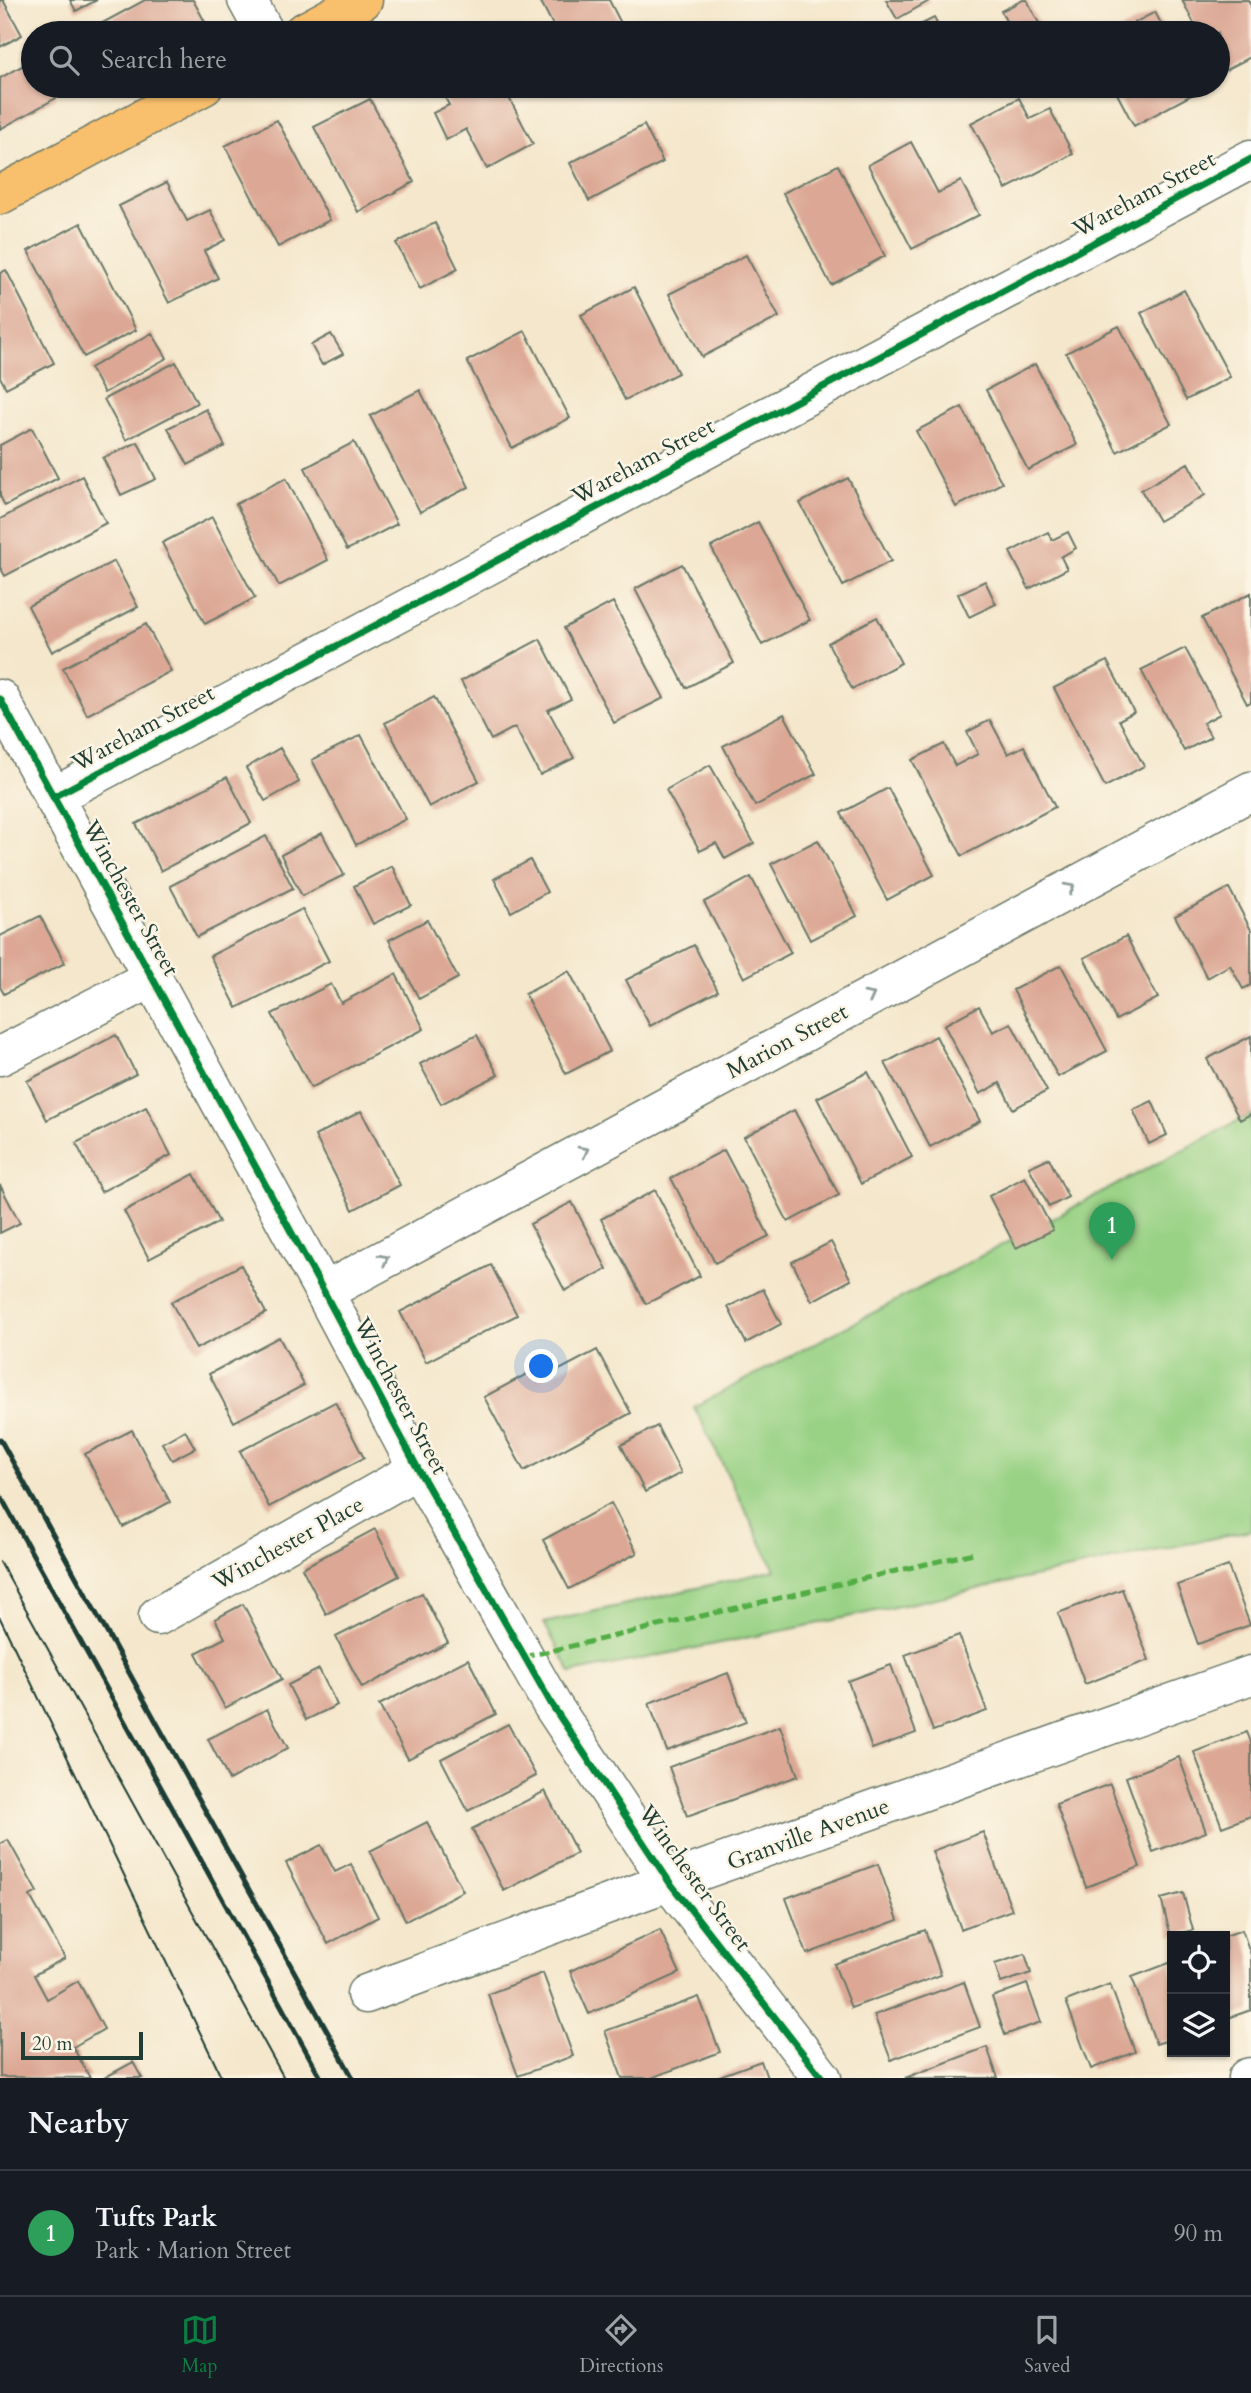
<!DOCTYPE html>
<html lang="en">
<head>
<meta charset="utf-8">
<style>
  body { margin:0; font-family:Cardo,serif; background:#20242c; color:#f1f3f6 }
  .controls { position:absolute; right:21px; bottom:21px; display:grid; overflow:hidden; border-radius:0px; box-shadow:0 2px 5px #0004 }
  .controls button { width:63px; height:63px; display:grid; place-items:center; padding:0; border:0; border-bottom:2px solid #363941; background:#171b24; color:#f1f3f6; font:35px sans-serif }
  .scale { position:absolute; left:21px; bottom:18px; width:122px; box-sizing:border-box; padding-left:7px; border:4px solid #1f3d34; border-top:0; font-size:19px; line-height:24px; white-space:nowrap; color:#1f3d34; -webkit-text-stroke:5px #fcf5e5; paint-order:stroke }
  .you { position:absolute; left:542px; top:1367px; width:24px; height:24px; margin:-18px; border:5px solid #fff; border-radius:50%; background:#1a73e8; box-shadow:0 0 0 10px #1a73e833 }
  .badge { display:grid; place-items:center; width:46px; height:46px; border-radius:50%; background:#0b8043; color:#fff; font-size:23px; font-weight:700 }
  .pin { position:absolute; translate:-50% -58px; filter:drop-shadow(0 2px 4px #0008) }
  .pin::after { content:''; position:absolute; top:37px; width:24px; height:21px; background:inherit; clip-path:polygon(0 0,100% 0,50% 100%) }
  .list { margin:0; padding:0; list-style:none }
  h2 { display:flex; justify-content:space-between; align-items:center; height:91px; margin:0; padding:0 28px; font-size:30px }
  h2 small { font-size:23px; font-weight:400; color:#9ea1a6 }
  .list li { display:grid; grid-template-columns:46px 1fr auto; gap:21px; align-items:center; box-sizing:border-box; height:126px; padding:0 28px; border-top:2px solid #363941 }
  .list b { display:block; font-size:26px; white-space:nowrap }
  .list p { margin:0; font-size:23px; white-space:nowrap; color:#9ea1a6 }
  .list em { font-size:23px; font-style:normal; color:#9ea1a6 }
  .icon { flex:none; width:38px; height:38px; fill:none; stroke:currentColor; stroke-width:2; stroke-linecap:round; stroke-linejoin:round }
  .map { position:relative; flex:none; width:1251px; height:2078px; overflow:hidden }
  .search { position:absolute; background:#171b24; box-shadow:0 2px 5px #0004; left:21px; right:21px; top:21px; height:77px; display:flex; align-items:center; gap:18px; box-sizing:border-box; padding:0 24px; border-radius:38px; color:#9ea1a6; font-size:26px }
  .sheet { height:217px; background:#171b24 }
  nav { display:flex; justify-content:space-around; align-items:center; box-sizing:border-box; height:98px; border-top:2px solid #363941; background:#171b24; font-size:19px; color:#9ea1a6 }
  nav a { display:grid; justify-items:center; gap:4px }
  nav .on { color:#0b8043 }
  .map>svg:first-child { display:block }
</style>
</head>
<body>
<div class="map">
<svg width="1251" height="2078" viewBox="0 0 1251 2078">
  <rect width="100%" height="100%" fill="#fcf5e5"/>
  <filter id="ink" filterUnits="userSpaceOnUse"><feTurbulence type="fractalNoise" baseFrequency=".0143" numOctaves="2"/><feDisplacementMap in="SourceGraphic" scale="14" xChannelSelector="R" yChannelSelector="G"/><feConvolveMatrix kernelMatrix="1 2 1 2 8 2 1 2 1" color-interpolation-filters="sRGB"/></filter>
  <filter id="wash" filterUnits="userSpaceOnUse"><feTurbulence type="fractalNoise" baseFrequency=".00686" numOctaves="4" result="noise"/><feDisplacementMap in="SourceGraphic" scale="28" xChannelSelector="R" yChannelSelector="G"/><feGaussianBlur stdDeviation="1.57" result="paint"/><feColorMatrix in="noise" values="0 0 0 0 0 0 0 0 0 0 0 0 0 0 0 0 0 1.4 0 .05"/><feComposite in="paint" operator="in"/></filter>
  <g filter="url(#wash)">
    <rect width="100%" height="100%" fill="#f4e7cc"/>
    <!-- green -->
    <path fill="#99d285" stroke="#5c885c" stroke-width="2" d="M1251 1114V1530L806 1626 571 1673 544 1623 775 1570 694 1407Z"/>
    <g id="blocks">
      <!-- building -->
      <path fill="#dca895" d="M0 0H3L22 35 0 47Z
        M70 0H97L76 11Z
        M145 0H193L205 22 184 33H84Z
        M540 0H609L626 33H557Z
        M886 0H931L897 19Z
        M1023 0H1027L1044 33H1012L1001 11Z
        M1182 0H1248L1251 6V57L1220 73 1218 69V33H1199Z
        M1155 12 1166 33H1115Z
        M934 18 942 33H904Z
        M33 60V86H50L56 98 0 129V78Z
        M439 86H503L533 144 487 169 466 129 446 140 433 113 449 105Z
        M887 86H910L892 95Z
        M1113 86H1194L1197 92 1134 126Z
        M1019 98 1030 119 1050 109 1073 154 1006 189 971 123Z
        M370 99 414 182 358 212 314 127Z
        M277 120 330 220 278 247 225 146Z
        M644 125 663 162 589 201 570 163Z
        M911 142 938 193 961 181 979 215 912 249 868 165Z
        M838 165 885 256 831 285 783 193Z
        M167 182 187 221 210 210 225 240 204 251 218 278 169 303 119 206Z
        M81 223 136 330 84 357 28 251Z
        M435 223 458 269 420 289 396 243Z
        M746 255 779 317 702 357 669 294Z
        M6 270 54 363 6 388 0 377V273Z
        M634 287 678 373 625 400 581 315Z
        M1184 290 1230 377 1186 400 1141 313Z
        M1119 326 1171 424 1117 452 1066 353Z
        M525 331 570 418 512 448 467 361Z
        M152 333 167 358 104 393 90 368Z
        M331 334 343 354 322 365 311 345Z
        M176 362 197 403 126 440 104 399Z
        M1035 364 1077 445 1028 470 986 390Z
        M420 390 469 487 420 512 370 416Z
        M962 407 1002 483 956 507 916 431Z
        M206 409 225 446 188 465 168 428Z
        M32 428 58 478 5 506 0 496V445Z
        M138 442 156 479 121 495 103 458Z
        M354 442 397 524 347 550 305 468Z
        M1188 463 1205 495 1159 521 1141 490Z
        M82 476 106 523 5 576 0 567V519Z
        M286 478 328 560 279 586 236 504Z
        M848 478 891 561 843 586 800 503Z
        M212 517 255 598 205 624 162 543Z
        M758 522 810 620 762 645 711 547Z
        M1048 532 1052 540 1068 532 1076 548 1061 557 1067 569 1029 589 1010 552Z
        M114 561 138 607 52 652 28 606Z
        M682 564 734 663 686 688 635 589Z
        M985 581 996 604 969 617 958 594Z
        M1251 593V702L1247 704 1202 618Z
        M613 602 664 698 614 723 564 628Z
        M877 617 901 663 852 689 828 643Z
        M146 624 171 671 87 715 63 668Z
        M540 639 571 699 548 710 574 758 540 775 515 727 491 740 461 681Z
        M1185 648 1220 714 1203 723 1211 737 1184 751 1141 670Z
        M1107 661 1134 712 1119 720 1144 766 1105 787 1054 688Z
        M434 697 479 781 429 807 385 723Z
        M784 714 816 774 755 806 723 746Z
        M990 720 1008 754 1024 746 1055 807 962 856 912 760 944 744 955 766 978 754 967 732Z
        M361 735 406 819 356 845 312 760Z
        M280 748 299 782 265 801 246 768Z
        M710 765 754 843 725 859 716 843 700 851 666 790Z
        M227 777 251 823 161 871 136 824Z
        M888 788 934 875 887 900 841 813Z
        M322 833 344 875 302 896 281 855Z
        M266 836 293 888 197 937 170 886Z
        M818 840 857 916 810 940 771 864Z
        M530 860 547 892 511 912 494 879Z
        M392 866 411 905 373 924 354 886Z
        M751 877 791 953 744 978 704 902Z
        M1229 888 1251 930V985L1243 989 1230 965 1207 978 1175 916Z
        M302 909 329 961 237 1008 210 956Z
        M40 916 65 963 4 994 0 987V936Z
        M427 920 458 978 419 999 389 940Z
        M1126 936 1158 998 1116 1020 1084 958Z
        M694 945 718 991 650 1026 626 980Z
        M1061 965 1107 1051 1058 1077 1013 990Z
        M569 971 610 1051 566 1074 525 994Z
        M396 974 424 1029 311 1088 272 1014 331 984 341 1003Z
        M979 1006 993 1032 1011 1023 1047 1091 1013 1109 1000 1083 980 1094 944 1025Z
        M116 1035 136 1074 47 1120 27 1081Z
        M477 1035 498 1075 441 1104 420 1064Z
        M936 1036 980 1121 930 1147 885 1063Z
        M1251 1036V1114L1240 1120 1207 1059Z
        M868 1072 912 1157 861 1184 817 1098Z
        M1152 1101 1167 1135 1149 1144 1133 1110Z
        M146 1107 171 1155 101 1192 76 1143Z
        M794 1110 839 1195 788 1222 744 1137Z
        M361 1111 400 1185 353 1210 315 1136Z
        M724 1150 769 1236 715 1263 671 1178Z
        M1049 1158 1068 1197 1049 1207 1029 1167Z
        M194 1174 219 1222 149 1259 124 1211Z
        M1025 1177 1053 1230 1016 1248 989 1196Z
        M0 1185 20 1223 0 1233Z
        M655 1190 700 1276 646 1304 601 1219Z
        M572 1202 607 1269 565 1291 530 1224Z
        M831 1242 851 1280 812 1301 792 1262Z
        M241 1265 266 1313 196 1349 171 1302Z
        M491 1265 517 1315 426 1362 400 1312Z
        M763 1289 781 1324 746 1343 728 1307Z
        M279 1337 304 1385 234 1422 209 1374Z
        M597 1350 631 1413 524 1471 484 1397 542 1366 546 1377Z
        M335 1402 364 1458 269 1507 240 1451Z
        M657 1426 681 1473 645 1492 621 1445Z
        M132 1430 170 1502 123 1527 85 1454Z
        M185 1430 195 1448 172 1460 162 1443Z
        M611 1503 637 1553 569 1589 543 1540Z
        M375 1529 399 1576 326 1614 302 1568Z
        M1228 1566 1250 1625 1198 1644 1177 1585Z
        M1122 1589 1149 1660 1085 1684 1058 1613Z
        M422 1593 448 1643 362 1688 336 1637Z
        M243 1604 282 1679 225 1708 196 1653 225 1638 215 1619Z
        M959 1635 987 1711 933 1731 905 1655Z
        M468 1659 496 1714 408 1759 379 1705Z
        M891 1665 916 1733 872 1749 848 1681Z
        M319 1669 337 1705 306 1720 288 1685Z
        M728 1673 746 1722 667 1751 649 1703Z
        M267 1709 288 1748 229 1780 208 1739Z
        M508 1724 536 1776 468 1811 441 1759Z
        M780 1726 798 1776 687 1816 669 1767Z
        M1247 1732 1251 1742V1816L1222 1827 1194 1752Z
        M1179 1757 1206 1832 1153 1852 1126 1777Z
        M1110 1784 1140 1867 1086 1887 1056 1804Z
        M545 1791 577 1853 504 1891 472 1829Z
        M427 1822 463 1891 406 1921 370 1851Z
        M983 1832 1012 1910 961 1929 932 1851Z
        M8 1840 37 1892 30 1896 65 1958 34 1975 47 1999 78 1981 104 2029 73 2047 90 2078 0 2077V1844Z
        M321 1845 335 1872 351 1864 378 1917 328 1944 286 1863Z
        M878 1864 898 1920 807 1954 786 1898Z
        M1183 1893 1193 1930 1171 1936 1161 1899Z
        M660 1930 680 1973 589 2014 570 1971Z
        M925 1930 941 1975 851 2008 834 1964Z
        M1242 1930 1251 1955V2010L1225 2019V1936Z
        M1025 1954 1031 1973 1001 1983 995 1964Z
        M1172 1962V2039L1156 2044 1132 1977Z
        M543 1973 573 2056 518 2076 488 1994Z
        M964 1982 980 2027 891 2060 874 2015Z
        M1027 1984 1041 2022 1005 2035 992 1997Z
        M1110 1984 1135 2052 1091 2069 1066 2001Z
        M699 1997 720 2052 651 2078H622L605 2031Z
        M987 2047 998 2078H905Z
        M761 2061 767 2078H714Z
        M133 2062 142 2078H104Z"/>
    </g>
  </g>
  <g filter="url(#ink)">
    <use href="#blocks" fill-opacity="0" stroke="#6a7869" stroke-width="2"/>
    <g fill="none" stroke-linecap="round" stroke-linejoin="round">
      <defs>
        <path id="minor" d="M247 0 265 33
          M0 699 324 1292 418 1469 552 1705 670 1883 822 2078
          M53 797 1251 159
          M0 1056 152 978
          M324 1292 1251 791
          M158 1616 418 1469
          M366 1994 646 1890 1251 1675
          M1247 2078 1251 2077"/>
        <path id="major" d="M302 33 363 0
          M0 195 204 86"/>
      </defs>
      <!-- minor casing -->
      <use href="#minor" stroke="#6a7869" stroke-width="41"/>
      <!-- major casing -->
      <use href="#major" stroke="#6a7869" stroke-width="41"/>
      <!-- minor -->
      <use href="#minor" stroke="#fff" stroke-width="38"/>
      <!-- major -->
      <use href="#major" stroke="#f8bf6c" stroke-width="38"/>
      <!-- tram -->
      <path stroke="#1f3d34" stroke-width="2" d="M0 1562 284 2078
        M0 1618 222 2078"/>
      <!-- rail -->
      <path stroke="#1f3d34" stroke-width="5" d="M0 1439 353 2078
        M0 1495 321 2078"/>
      <!-- quiet -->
      <path stroke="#52ad45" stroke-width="5" stroke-dasharray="10 5" stroke-linecap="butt" d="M524 1657 974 1553"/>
      <defs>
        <path id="cycleway" d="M0 699 324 1292 418 1469 552 1705 670 1883 822 2078
          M53 797 1251 159"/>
      </defs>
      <!-- cycleway casing -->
      <use href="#cycleway" stroke="#fcf5e5" stroke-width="11"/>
      <!-- cycleway -->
      <use href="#cycleway" stroke="#00873e" stroke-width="7"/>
    </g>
    <!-- one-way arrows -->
    <defs><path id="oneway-chevron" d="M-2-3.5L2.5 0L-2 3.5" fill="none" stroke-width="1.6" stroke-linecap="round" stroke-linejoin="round" transform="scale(1.75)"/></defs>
    <g stroke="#8f9e9a">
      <use href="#oneway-chevron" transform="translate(1070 888) rotate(-28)"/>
      <use href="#oneway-chevron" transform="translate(870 996) rotate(-28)"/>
      <use href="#oneway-chevron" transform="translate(584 1151) rotate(-28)"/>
      <use href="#oneway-chevron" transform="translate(384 1259) rotate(-28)"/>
    </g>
  </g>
  <g text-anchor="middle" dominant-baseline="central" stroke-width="5" stroke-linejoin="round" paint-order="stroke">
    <!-- street labels -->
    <g font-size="23" fill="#1f3d34" stroke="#fcf5e5">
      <text transform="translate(1144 194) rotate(-28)">Wareham Street</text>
      <text transform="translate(643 461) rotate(-28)">Wareham Street</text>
      <text transform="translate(143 728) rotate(-28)">Wareham Street</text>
      <text transform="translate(131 898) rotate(61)">Winchester Street</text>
      <text transform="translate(787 1041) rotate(-28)">Marion Street</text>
      <text transform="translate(401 1396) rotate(62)">Winchester Street</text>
      <text transform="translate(288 1543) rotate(-29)">Winchester Place</text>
      <text transform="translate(808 1834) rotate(-20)">Granville Avenue</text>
      <text transform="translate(695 1878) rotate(54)">Winchester Street</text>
    </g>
  </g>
</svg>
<div class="controls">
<button><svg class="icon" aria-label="locate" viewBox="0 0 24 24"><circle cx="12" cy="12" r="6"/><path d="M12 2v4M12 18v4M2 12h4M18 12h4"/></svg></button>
<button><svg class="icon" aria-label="layers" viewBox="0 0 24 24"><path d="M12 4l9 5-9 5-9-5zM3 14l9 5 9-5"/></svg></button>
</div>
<div class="scale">20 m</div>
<div class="you"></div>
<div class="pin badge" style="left:1112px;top:1260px;background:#2e9e5b">1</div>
<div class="search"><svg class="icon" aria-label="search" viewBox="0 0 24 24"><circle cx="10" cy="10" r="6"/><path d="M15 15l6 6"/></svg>Search here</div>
</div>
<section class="sheet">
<h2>Nearby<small></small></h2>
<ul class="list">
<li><span class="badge" style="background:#2e9e5b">1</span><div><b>Tufts Park</b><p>Park · Marion Street</p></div><em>90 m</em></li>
</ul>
</section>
<nav>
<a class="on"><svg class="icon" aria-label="map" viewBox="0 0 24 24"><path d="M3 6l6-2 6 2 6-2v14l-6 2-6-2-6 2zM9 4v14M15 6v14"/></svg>Map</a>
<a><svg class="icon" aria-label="directions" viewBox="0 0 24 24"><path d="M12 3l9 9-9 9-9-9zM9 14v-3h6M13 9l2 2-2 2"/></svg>Directions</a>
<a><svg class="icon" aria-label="saved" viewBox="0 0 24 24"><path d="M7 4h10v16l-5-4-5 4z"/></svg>Saved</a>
</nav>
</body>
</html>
